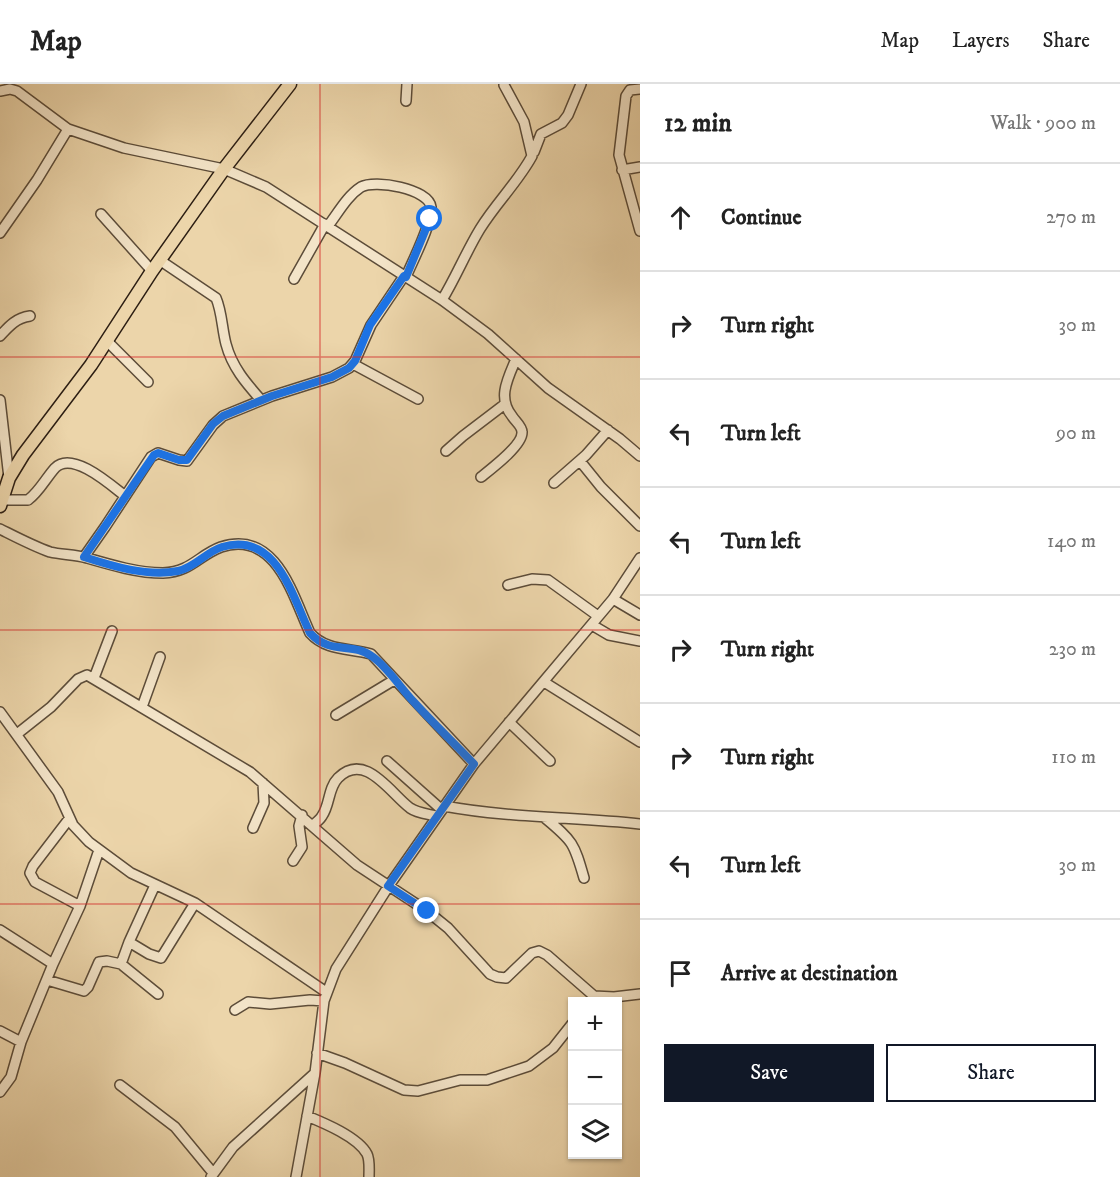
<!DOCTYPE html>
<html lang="en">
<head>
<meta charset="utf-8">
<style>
  body { margin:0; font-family:"IM FELL DW Pica",serif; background:#f6f6f6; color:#222 }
  .controls { position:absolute; right:18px; bottom:18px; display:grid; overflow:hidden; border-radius:0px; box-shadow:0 2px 4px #0004 }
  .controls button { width:54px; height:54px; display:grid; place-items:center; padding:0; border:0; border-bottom:2px solid #e0e0e0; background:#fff; color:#222; font:30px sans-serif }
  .stop { position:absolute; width:18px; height:18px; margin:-14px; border:4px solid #1a73e8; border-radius:50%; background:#fff }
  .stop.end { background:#1a73e8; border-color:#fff; box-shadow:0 2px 6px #0008 }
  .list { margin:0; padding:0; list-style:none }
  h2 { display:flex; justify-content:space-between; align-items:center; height:78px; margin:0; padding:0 24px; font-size:26px }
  h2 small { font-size:20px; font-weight:400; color:#767676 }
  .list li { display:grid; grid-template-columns:39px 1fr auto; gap:18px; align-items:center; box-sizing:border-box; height:108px; padding:0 24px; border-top:2px solid #e0e0e0 }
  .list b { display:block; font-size:22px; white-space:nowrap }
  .list em { font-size:20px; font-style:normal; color:#767676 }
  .actions { display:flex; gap:12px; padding:18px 24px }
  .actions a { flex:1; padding:14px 0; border:2px solid #111827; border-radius:0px; text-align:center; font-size:21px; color:#111827 }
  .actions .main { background:#111827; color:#fff }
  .icon { flex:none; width:33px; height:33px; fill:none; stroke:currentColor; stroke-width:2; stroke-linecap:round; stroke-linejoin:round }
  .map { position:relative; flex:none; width:640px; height:1093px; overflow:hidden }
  header { display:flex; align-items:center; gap:36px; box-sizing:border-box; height:84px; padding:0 30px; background:#fff; border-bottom:2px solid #e0e0e0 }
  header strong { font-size:28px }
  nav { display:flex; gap:33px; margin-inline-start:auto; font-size:21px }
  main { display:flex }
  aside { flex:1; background:#fff }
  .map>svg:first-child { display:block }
</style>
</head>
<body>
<header>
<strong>Map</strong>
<nav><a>Map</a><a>Layers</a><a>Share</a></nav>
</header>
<main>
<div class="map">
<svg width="640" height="1093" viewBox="0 0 640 1093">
  <rect width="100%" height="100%" fill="#ecd5aa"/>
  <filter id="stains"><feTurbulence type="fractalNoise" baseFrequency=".00333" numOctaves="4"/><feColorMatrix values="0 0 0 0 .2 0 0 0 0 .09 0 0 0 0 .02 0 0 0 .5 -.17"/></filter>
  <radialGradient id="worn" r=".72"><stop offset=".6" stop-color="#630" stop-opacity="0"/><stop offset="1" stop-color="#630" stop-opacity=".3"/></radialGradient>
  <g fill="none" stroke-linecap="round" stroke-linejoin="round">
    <defs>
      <path id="minor" d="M640 5 630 6 626 12 619 71 640 147
        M0 7 10 5 17 7 68 45
        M406 17 407 0
        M534 68 541 50 562 39 568 31 581 0
        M622 86 640 83
        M101 130 152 187
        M328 142C338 129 347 112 361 103 375 95 429 105 431 123 433 138 412 178 406 193
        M0 149 37 96 68 45 124 64 224 85 266 103 442 216 488 250 548 304 620 355 640 372
        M161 177 216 214C222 228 222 245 226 260 232 283 246 299 261 316
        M294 195 325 140
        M442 216C456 193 466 168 480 145 496 119 518 98 532 72L524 38 504 1
        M0 252C9 242 16 234 30 232
        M107 257 148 298
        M353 280 418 315
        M0 316 9 394
        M446 367 463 352 505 320
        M580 377 601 403 640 442
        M481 393C491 385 523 361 522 348 522 342 515 337 512 332 497 314 508 294 516 275
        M554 399 586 371 608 346
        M2 416H28C39 408 46 394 55 384 72 366 111 401 125 412
        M0 445C16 453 33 462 50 468 62 471 75 470 87 474 111 481 138 489 163 489 191 488 199 471 221 463 276 445 293 512 310 549 326 567 349 564 371 570L474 680
        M84 473 105 443 151 373 158 369 179 376 187 377 213 341 223 332 272 312 332 293 349 284 355 277 371 241 404 192
        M508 501 532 495 548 496 598 532
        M613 515 640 531
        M592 541 609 551 640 557
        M94 594 112 547
        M544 598 640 658
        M142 623 160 573
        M0 628 58 708 73 741 89 758 131 789 195 819 326 908
        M336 631 394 596
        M509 638 550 677
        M17 650 51 623 78 595 87 591 250 688 357 781 427 827 448 844 490 890 497 893 506 894 532 869 539 867 547 871 594 912 614 913 640 910
        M387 677 442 726
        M444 722C509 734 575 733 640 740
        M545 734C573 757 574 759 584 794
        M69 735 33 782 30 789 35 798 80 822
        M312 742C315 739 320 736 322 732 330 721 328 704 338 694 365 667 390 709 410 724 417 729 428 730 436 732
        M253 744 264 719 263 699
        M293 777 302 763 299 742 302 731
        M0 846 53 880
        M129 858 149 870 161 874 195 819
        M121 880 158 910
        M47 896 84 907 88 903 99 878 107 877 121 880 129 858 155 801
        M235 926 248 918 270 920 310 916 324 917
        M0 947 21 958
        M317 969 345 979 404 1006 418 1007 460 996H487L529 982 553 964 572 940
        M120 1001 175 1043 213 1089
        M0 1008 11 993 21 958 53 880 80 822 99 766
        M307 1032C324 1039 358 1053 367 1070 370 1076 369 1086 369 1093
        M211 1093 233 1063 315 989
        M296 1093 315 989 324 917 336 885 388 803 474 680 613 515 640 474"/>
      <path id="major" d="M0 422 9 394 23 371 91 281 152 187 224 85 290 0"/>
    </defs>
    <!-- minor casing -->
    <use href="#minor" stroke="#5c4c39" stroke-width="12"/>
    <!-- major casing -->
    <use href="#major" stroke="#2c1e13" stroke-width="15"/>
    <!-- minor -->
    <use href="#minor" stroke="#f3e4c8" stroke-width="9"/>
    <!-- major -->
    <use href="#major" stroke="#ecd5aa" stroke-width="12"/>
  </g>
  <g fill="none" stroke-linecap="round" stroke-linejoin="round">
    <!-- route -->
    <path stroke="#1a73e8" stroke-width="8" d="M427 827 388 802 474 680C454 659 433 639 413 617 400 603 388 584 373 573 352 557 331 572 310 549 292 512 277 447 222 463 206 468 194 484 178 487 147 493 112 482 84 473L154 371 158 369 179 376H187L213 340 223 332 272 312 332 293 349 284 355 277 370 241 404 192 406 193 430 135"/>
  </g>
  <!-- grid -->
  <path fill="none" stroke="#d62828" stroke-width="1.5" stroke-opacity="0.55" d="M320 0V1093M0 273H640M0 546H640M0 820H640"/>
  <rect width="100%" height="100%" filter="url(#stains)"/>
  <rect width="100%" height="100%" fill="url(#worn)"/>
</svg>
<div class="controls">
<button>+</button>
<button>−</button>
<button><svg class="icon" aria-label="layers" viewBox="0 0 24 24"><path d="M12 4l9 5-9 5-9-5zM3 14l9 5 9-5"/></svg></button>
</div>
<div class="stop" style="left:430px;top:135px"></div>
<div class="stop end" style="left:427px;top:827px"></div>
</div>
<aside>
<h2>12 min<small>Walk · 900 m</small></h2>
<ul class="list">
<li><svg class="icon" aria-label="ahead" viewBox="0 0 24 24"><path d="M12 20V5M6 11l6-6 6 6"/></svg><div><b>Continue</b></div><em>270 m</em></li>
<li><svg class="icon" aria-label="right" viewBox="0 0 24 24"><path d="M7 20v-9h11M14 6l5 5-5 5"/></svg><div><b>Turn right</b></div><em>30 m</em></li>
<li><svg class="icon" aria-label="left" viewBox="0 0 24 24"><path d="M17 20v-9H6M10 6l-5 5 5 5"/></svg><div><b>Turn left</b></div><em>90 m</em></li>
<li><svg class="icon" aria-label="left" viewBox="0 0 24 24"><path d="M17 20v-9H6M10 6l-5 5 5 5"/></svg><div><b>Turn left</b></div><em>140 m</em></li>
<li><svg class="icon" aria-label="right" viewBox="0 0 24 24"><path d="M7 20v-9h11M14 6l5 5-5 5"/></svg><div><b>Turn right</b></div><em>230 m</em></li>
<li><svg class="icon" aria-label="right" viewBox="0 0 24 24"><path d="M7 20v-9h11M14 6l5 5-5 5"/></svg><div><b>Turn right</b></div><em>110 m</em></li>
<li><svg class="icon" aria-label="left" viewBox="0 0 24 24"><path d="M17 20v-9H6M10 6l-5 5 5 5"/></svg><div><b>Turn left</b></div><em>30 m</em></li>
<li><svg class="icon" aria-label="arrive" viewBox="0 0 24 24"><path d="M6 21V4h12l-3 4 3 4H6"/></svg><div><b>Arrive at destination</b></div></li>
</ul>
<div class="actions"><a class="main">Save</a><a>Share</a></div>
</aside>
</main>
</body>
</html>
